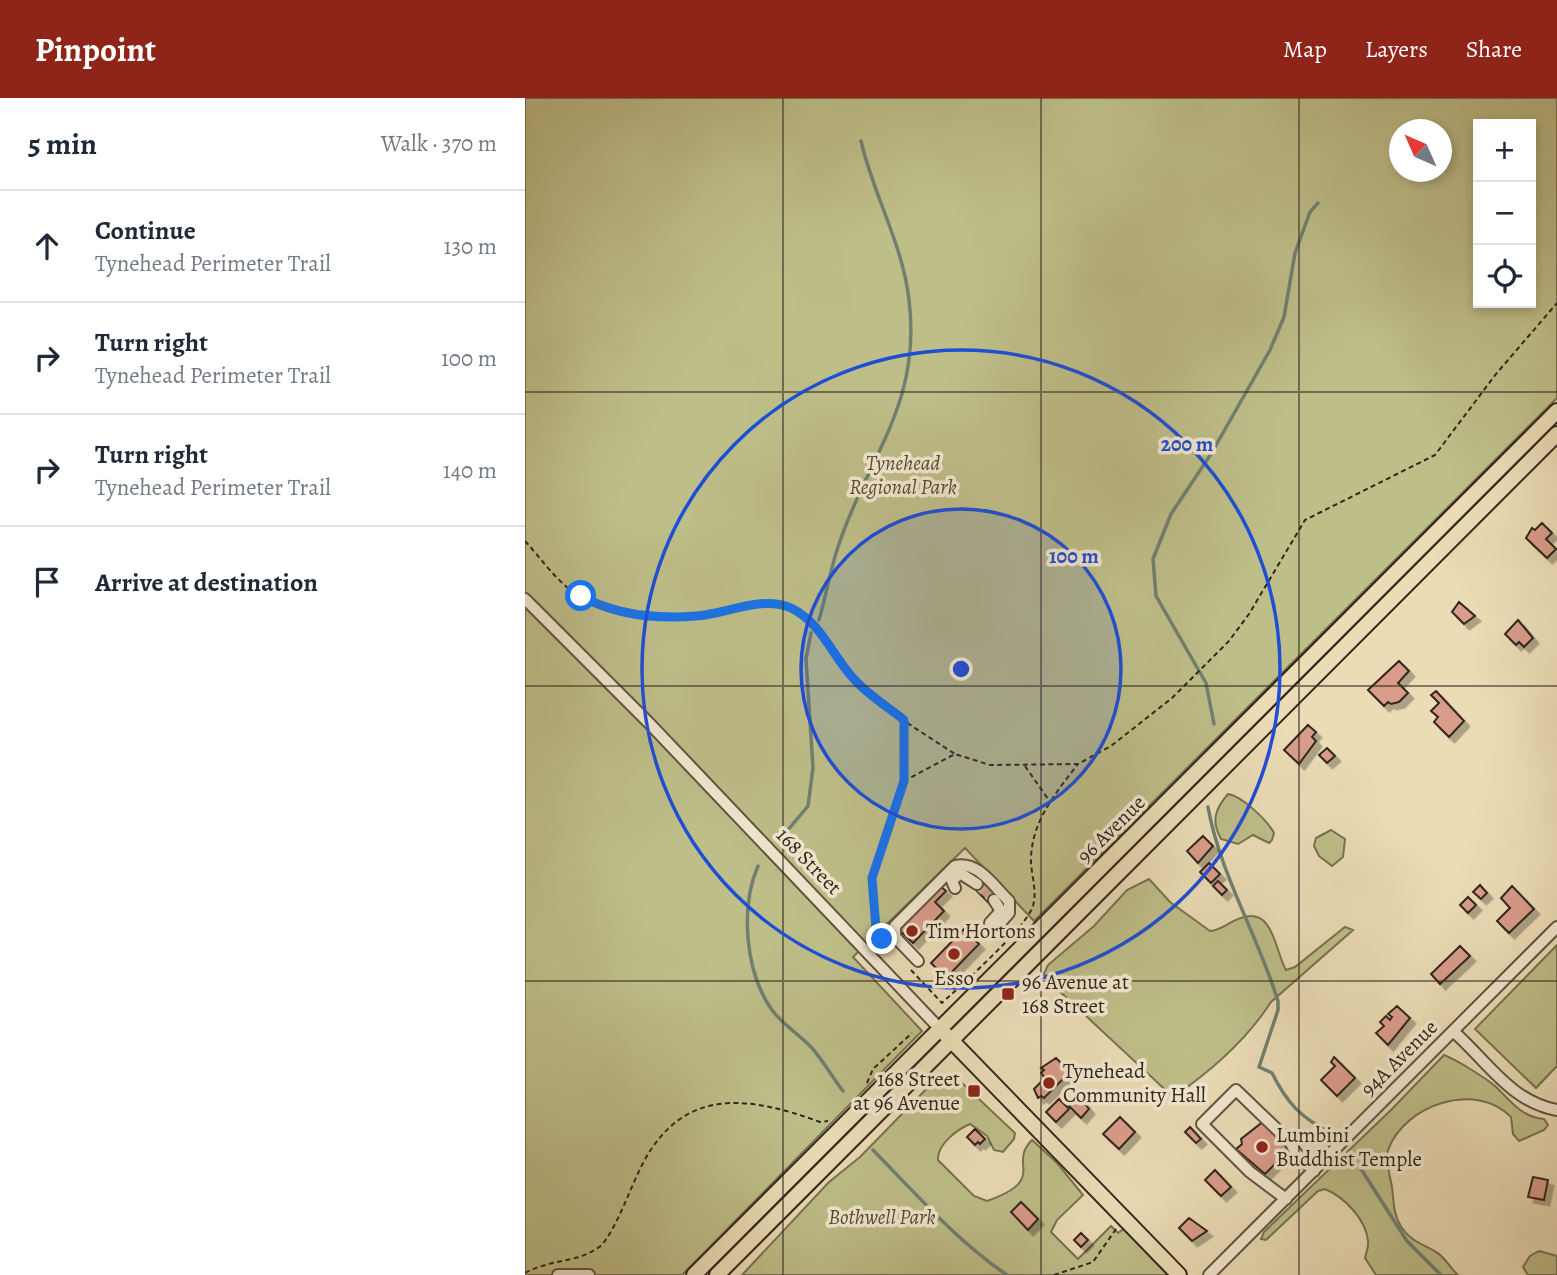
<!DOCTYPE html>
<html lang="en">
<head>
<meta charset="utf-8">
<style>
  body { margin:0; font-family:Alegreya,serif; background:#f6f6f7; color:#1f2937 }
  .controls { position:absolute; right:21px; top:21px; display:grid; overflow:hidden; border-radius:0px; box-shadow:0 4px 10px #0003 }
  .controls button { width:63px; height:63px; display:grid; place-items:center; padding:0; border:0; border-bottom:2px solid #e0e1e3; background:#fff; color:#1f2937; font:35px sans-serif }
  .compass { position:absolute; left:864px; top:21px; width:63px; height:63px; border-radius:50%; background:#fff; box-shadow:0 4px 10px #0003; rotate:315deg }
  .stop { position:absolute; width:21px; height:21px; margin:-16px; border:5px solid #1a73e8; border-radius:50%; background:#fff }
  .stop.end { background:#1a73e8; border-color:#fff; box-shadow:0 2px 7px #0008 }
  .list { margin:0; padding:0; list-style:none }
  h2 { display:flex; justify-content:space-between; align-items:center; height:91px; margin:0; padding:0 28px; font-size:30px }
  h2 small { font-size:23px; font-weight:400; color:#747a83 }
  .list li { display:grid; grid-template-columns:46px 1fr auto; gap:21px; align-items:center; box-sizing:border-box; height:112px; padding:0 28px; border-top:2px solid #e0e1e3 }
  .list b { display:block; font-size:26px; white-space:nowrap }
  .list p { margin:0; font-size:23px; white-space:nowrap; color:#747a83 }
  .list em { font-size:23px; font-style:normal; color:#747a83 }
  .icon { flex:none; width:38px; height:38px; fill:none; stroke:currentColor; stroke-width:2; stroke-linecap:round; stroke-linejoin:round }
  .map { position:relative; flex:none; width:1032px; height:1177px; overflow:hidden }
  header { display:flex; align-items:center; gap:42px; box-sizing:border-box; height:98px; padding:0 35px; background:#8f2418; color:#fff }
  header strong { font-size:33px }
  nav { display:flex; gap:38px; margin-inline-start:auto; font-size:24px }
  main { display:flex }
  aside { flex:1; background:#fff }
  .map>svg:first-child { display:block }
</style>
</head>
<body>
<header>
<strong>Pinpoint</strong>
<nav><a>Map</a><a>Layers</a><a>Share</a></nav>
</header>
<main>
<aside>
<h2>5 min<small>Walk · 370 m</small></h2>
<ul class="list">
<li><svg class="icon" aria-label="ahead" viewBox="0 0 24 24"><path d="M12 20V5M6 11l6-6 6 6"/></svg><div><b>Continue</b><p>Tynehead Perimeter Trail</p></div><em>130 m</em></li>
<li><svg class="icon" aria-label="right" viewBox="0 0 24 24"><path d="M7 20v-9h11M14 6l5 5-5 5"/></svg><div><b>Turn right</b><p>Tynehead Perimeter Trail</p></div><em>100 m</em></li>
<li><svg class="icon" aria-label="right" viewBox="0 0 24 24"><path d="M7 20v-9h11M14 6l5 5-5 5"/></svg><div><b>Turn right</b><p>Tynehead Perimeter Trail</p></div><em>140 m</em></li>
<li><svg class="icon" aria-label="arrive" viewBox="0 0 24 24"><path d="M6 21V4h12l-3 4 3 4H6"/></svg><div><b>Arrive at destination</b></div></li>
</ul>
</aside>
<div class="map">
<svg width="1032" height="1177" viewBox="0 0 1032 1177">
  <defs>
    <filter id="shadow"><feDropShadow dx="5.5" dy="5.5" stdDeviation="0" flood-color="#0004"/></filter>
  </defs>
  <rect width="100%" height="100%" fill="#ebdcb6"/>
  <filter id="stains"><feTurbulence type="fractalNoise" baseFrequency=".00286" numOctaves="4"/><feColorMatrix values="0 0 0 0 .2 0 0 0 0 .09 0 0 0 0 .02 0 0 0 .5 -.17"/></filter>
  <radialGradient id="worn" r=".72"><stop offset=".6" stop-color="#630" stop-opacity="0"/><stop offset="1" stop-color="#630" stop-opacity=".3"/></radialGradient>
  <!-- green -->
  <path fill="#bebe89" stroke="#777252" stroke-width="2" fill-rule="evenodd" d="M0 0H1032V300L509 823 440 750 328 859 397 933 157 1177H0ZM953 26H1006V205H953ZM874 32H916V74H874Z
    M703 696C717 698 742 722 749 735L747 742 744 745 728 737 713 746 696 741C686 723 690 711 703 696Z
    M806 732 820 741 818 759 807 768 794 758 789 748 791 740Z
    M624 781 645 804 685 833C697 832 705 823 716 820 749 808 750 854 761 872L770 869 820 829 828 832 746 904C722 941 685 974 648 999L518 878 523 867 569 828 602 792Z
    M1032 847V968L1011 990 950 931Z
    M919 957C932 962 959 979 970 988 986 1003 996 1019 1019 1021L1023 1027 1019 1032 994 1043 988 1036 986 1019C951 983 880 1006 863 1052 860 1062 865 1078 867 1089 869 1104 868 1117 877 1130 887 1144 898 1146 911 1154 919 1158 926 1171 933 1177H851L840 1160C841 1154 844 1150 843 1143 841 1121 819 1099 800 1091L793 1093 741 1142 736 1141 739 1134 867 1011Z
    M416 976 437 985 490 1035 489 1041 478 1054 469 1052 462 1038 445 1026C431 1032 412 1047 413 1062L449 1098 462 1103C524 1081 482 1067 507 1042L532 1065 558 1097 532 1122 526 1134 553 1161 586 1128 593 1135 600 1130 643 1177H217L304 1084 335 1059Z
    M1014 1153 1032 1158V1177H1003L998 1169 1005 1158Z"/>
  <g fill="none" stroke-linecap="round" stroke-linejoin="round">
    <!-- stream -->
    <path stroke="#6f8071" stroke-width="3.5" d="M294 522C301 498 305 473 313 449 342 359 397 307 384 202 378 147 348 96 336 43
      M689 626 681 585 631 498 628 461 646 416 686 356 745 252 759 219 770 155 785 114 793 105
      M683 709C695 776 733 838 753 903V912L734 969 747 975C762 1005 776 1020 806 1035
      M257 739 283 708 288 670 281 561 286 535
      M233 768C215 809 220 874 247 912 258 927 274 936 286 949 298 962 307 979 318 993
      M348 1052C391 1096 431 1142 482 1177
      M836 1071 882 1143 916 1177"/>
  </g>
  <!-- building -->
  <path fill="#da9c8a" stroke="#30271c" stroke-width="2" filter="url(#shadow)" d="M1017 425 1027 435 1021 441 1031 451 1022 460 1001 440 1007 430 1010 432Z
    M934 504 950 518 939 526 927 514Z
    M993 522 1008 540 999 549 994 544 991 547 980 536Z
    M874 563 884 573 873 585 883 595 874 604 866 606 863 604 859 608 843 592Z
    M911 593 939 623 924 639 909 624 913 619 906 613 914 605 906 597Z
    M783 627 791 634 787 639 791 643 774 666 759 652Z
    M802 650 810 658 802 665 794 657Z
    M678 738 688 748 673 765 662 753Z
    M684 765 695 776 686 785 675 774Z
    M458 781 474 797 465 806 449 790Z
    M693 783 702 792 697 797 688 788Z
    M414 787 421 793 410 804 419 813 388 845 372 830Z
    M955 787 962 795 956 801 948 794Z
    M987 788 1009 811 984 835 972 823 985 810 976 800Z
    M943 799 951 807 943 815 935 807Z
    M439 831 454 846 421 880 406 865Z
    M935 848 945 858 915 886 906 876Z
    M872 908 885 920 863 947 851 935 859 928 855 924 861 918 865 922 867 919 863 916Z
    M809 959 830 980 812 998 796 982 810 968 806 964Z
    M531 960 545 974 519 1000 516 998 513 1000 509 991 520 980 516 975 519 972 516 970Z
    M554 998 564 1011 556 1020 544 1008Z
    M534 1001 544 1011 531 1024 521 1014Z
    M595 1019 610 1034 594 1051 578 1036Z
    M739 1023 764 1052 740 1076 711 1051 717 1046 716 1041Z
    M665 1029 676 1041 671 1045 660 1034Z
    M450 1031 460 1041 455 1046 453 1044 450 1047 442 1039Z
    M690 1072 706 1089 696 1098 680 1082Z
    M1008 1079 1023 1082 1019 1102 1003 1099Z
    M496 1104 513 1121 503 1132 486 1114Z
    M664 1120 682 1133 667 1143 654 1130Z
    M556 1135 563 1142 556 1149 549 1142Z"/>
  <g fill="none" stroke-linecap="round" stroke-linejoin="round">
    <!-- minor-tunnel -->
    <path stroke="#c6b897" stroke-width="10" stroke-dasharray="10 5" stroke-linecap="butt" d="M452 786 469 802"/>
    <defs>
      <path id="minor" d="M0 501 124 625 415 931
        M430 790 427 783 435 775 452 786
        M465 825 476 813 469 802
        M393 863 370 839V828L430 768C453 762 469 789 484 803V815L470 831
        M928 933C962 963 986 1004 1032 1012
        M761 1101 725 1074 677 1026 711 992 766 1045 770 1054 789 1073
        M33 1177H64
        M684 1177 1032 829"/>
      <path id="major" d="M421 937 654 1177
        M169 1177 1032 313
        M192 1177 1032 336"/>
    </defs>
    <!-- minor casing -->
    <use href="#minor" stroke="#5f5442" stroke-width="14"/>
    <!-- major casing -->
    <use href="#major" stroke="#30271c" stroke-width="18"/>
    <!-- path -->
    <path stroke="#30271c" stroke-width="2" stroke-dasharray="5 3.5" stroke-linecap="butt" d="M0 443C14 458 27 477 43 490 87 523 151 522 202 514 223 510 244 501 265 510 298 524 307 560 331 584 360 612 396 634 430 656
      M379 623V683
      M500 668 523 701
      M361 845C326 808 365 723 379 683L430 656 465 667 553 666 586 648 647 600 704 543 724 516 780 422 910 357 971 276 1032 205
      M386 872 417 905C437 886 501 830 508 808 512 794 507 779 506 765 505 725 530 696 553 666
      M342 985 348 971 387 935
      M0 1175C28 1160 52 1166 77 1147 95 1123 104 1092 118 1065 159 988 224 998 295 1024L303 1023
      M529 1177 568 1164 591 1131"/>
    <!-- minor -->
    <use href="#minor" stroke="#f2e8d0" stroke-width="10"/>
    <!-- major -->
    <use href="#major" stroke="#ebdcb6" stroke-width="14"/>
  </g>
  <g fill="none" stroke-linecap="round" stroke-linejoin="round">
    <!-- route -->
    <path stroke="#1a73e8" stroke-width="9" d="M56 498C90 517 133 521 171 518 201 516 237 497 266 510 297 525 307 558 329 581 343 597 363 609 379 622V683L347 780 351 831 357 841"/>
  </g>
  <!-- grid -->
  <path fill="none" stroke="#30271c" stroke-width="2" stroke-opacity="0.55" d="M258 0V1177M516 0V1177M774 0V1177M0 294H1032M0 588H1032M0 883H1032"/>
  <!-- distance rings -->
  <circle cx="436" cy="571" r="160" fill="#1d4ed8" fill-opacity=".12"/>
  <g fill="none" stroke="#1d4ed8" stroke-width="3.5">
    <circle cx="436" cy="571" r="160"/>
    <circle cx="436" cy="571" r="319"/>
  </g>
  <!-- markers -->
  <g fill="#8f2418" stroke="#f2e8d0" stroke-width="2.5">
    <circle cx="387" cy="833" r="7"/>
    <circle cx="429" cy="856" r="7"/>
    <rect x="476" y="889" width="14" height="14" rx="3.5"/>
    <circle cx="524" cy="985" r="7"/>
    <rect x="442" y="986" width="14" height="14" rx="3.5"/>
    <circle cx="737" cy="1049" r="7"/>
  </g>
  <g text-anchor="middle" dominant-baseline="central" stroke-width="7" stroke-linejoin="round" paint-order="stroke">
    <!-- park labels -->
    <g font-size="21" font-style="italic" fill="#544d37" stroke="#f2e8d0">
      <text x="378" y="365">Tynehead<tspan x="378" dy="24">Regional Park</tspan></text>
      <text x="357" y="1119">Bothwell Park</text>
    </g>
    <!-- street labels -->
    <g font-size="21" fill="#30271c" stroke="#f2e8d0">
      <text transform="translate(586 731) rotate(-45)">96 Avenue</text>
      <text transform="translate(284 763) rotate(46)">168 Street</text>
      <text transform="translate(874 960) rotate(-45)">94A Avenue</text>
    </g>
    <!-- poi labels -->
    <g font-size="21" fill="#30271c" stroke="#f2e8d0" text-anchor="start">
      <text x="401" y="833">Tim Hortons</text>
      <text x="429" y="880" text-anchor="middle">Esso</text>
      <text x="497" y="884">96 Avenue at<tspan x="497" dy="24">168 Street</tspan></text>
      <text x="538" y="973">Tynehead<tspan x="538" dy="24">Community Hall</tspan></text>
      <text x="435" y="981" text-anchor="end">168 Street<tspan x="435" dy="24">at 96 Avenue</tspan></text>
      <text x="751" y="1037">Lumbini<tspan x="751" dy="24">Buddhist Temple</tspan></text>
    </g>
  </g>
  <circle cx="436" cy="571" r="10" fill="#1d4ed8" stroke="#f2e8d0" stroke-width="3.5"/>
  <g font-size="21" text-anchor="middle" font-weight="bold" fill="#1d4ed8" stroke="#f2e8d0" stroke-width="7" stroke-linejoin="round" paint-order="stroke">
    <text x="662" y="353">200 m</text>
    <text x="549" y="465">100 m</text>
  </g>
  <rect width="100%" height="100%" filter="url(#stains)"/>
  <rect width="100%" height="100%" fill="url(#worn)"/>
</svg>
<div class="controls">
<button>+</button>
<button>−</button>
<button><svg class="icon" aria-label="locate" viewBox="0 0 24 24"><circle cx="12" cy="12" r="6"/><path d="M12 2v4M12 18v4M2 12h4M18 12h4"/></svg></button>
</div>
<svg class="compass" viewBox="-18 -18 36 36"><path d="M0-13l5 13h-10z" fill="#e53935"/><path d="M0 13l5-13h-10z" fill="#747a83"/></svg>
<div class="stop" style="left:56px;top:498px"></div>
<div class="stop end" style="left:357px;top:841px"></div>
</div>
</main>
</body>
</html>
